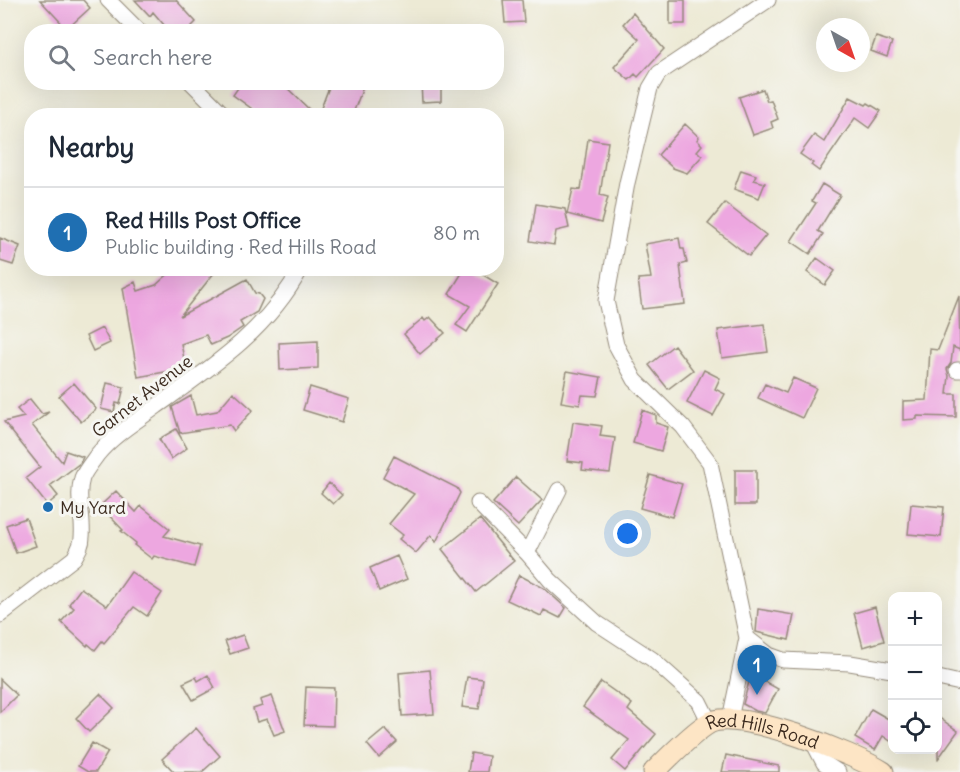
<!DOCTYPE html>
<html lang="en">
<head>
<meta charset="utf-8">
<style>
  body { margin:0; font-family:Delius,sans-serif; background:#f6f6f7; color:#1f2937 }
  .controls { position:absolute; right:18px; bottom:18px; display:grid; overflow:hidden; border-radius:12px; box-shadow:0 6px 24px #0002 }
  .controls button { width:54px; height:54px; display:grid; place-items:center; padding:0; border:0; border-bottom:2px solid #e0e1e3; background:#fff; color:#1f2937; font:30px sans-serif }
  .compass { position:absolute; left:816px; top:18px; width:54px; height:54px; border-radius:50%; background:#fff; box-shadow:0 6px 24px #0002; rotate:140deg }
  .you { position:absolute; left:628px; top:534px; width:21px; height:21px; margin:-15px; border:4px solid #fff; border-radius:50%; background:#1a73e8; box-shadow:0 0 0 9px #1a73e833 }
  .badge { display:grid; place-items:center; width:39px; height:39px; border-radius:50%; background:#1f6fb2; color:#fff; font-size:20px; font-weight:700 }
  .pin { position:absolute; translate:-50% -50px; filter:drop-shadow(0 2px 3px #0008) }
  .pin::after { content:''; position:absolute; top:32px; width:21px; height:18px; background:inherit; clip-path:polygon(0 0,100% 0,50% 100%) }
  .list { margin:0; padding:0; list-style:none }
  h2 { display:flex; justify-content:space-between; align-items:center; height:78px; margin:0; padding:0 24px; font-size:26px }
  h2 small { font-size:20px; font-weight:400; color:#747a83 }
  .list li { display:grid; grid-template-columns:39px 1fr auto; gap:18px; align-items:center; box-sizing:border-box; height:90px; padding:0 24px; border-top:2px solid #e0e1e3 }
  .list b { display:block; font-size:22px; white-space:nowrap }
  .list p { margin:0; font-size:20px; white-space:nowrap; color:#747a83 }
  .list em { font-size:20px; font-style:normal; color:#747a83 }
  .icon { flex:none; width:33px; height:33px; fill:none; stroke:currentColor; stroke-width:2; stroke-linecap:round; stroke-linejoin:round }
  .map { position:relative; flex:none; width:960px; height:772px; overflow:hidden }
  .search { position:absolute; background:#fff; box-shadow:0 6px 24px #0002; left:24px; top:24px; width:480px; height:66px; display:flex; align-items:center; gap:15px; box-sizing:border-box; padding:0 21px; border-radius:24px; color:#747a83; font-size:22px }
  .panel { position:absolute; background:#fff; box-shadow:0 6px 24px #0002; left:24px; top:108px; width:480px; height:168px; border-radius:24px }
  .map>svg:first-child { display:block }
</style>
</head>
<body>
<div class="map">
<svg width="960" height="772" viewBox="0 0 960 772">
  <rect width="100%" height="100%" fill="#f6f6f2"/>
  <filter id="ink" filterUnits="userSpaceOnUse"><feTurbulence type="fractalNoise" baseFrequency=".0167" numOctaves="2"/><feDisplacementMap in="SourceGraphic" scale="12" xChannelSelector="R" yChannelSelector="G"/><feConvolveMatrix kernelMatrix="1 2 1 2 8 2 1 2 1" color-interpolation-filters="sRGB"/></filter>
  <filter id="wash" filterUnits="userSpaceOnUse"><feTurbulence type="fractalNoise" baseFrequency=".008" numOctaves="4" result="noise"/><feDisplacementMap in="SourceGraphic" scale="24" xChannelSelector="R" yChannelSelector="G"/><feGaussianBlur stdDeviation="1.35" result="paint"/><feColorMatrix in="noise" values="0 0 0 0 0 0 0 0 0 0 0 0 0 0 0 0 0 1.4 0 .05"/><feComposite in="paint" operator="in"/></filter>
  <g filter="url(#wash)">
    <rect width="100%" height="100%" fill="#edead5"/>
    <g id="blocks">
      <!-- building -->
      <path fill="#eda7e0" d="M40 0H83L90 8 67 29Z
        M135 0H176L196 22 186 32H170L153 12 150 16Z
        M503 0H522L524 22 505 23Z
        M670 0H685V24H670Z
        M633 13 664 49 638 77 635 74 629 80 614 67 639 39 623 24Z
        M876 37 892 42 887 57 871 51Z
        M242 82H281L316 116H262L233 95Z
        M331 82H365L352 116H318Z
        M421 82H441V101L422 102Z
        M763 89 767 101 771 100 778 119 771 122 773 128 753 135 739 97Z
        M850 97 866 105 868 103 881 111 869 128 855 118 819 171 811 165 813 163 800 154 814 135 824 142Z
        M685 124 699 137 697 140 702 145 697 151 702 156 687 173 673 168 658 155Z
        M588 139 608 142 600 195 608 197 601 223 567 214 573 189 581 190Z
        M741 170 756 175 754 180 765 183 759 198 734 189Z
        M822 184 840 195 818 231 823 234 810 254 791 241 816 203 812 201Z
        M725 203 766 235 749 256 708 224Z
        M536 204 565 209 569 228 556 231 554 245 530 241Z
        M0 238 20 246 13 265 0 261Z
        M679 238 681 249H684L687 263 680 265 685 304 642 309 638 279 651 278 645 244Z
        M817 258 835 271 825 285 807 272Z
        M175 268H218L180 316 247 279 255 293 259 294 263 299 257 312 240 322 243 327 227 338 211 345 206 335 181 344 186 368 138 377 123 288 135 282 138 291 156 285Z
        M465 268H472L498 284 467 332 456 325 470 306 449 294Z
        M959 296 960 350 953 347 951 363 947 369 949 376 947 394H956V417L917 416V419L903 420V401L927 400 930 349 938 350Z
        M430 317 445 333 420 354 404 334 423 318 425 321Z
        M764 324 768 352 722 358 718 330Z
        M102 328 110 343 93 351 86 336Z
        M318 341V368L280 370 279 343Z
        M674 345 693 370 668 389 649 365Z
        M704 370 720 378 715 389 725 394 713 416 687 403Z
        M567 371 601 377 597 396 582 395 580 405 561 402Z
        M793 378 816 388 802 418 758 398 765 384 786 393Z
        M74 383 96 409 81 422 59 396Z
        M107 383 124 387 120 404 116 403 114 412 101 409Z
        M310 387 349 399 342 422 303 410Z
        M233 392 253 410 234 431 230 425 180 433 172 407 191 396 196 415 217 411Z
        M30 399 42 414 49 412 32 425 62 462 66 451 83 457 80 463 50 486 58 496 47 505 26 478 40 467 4 422 24 417 17 409Z
        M642 410 656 415V423L668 427 661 451 633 443Z
        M573 422 602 426 600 436 615 438 610 473 582 470 583 463 567 461Z
        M176 429 187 448 171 459 159 439Z
        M394 456 457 488 460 493 436 542 431 535 416 553 399 539 403 535 389 524 414 494 383 477Z
        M735 470H756V505H735Z
        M650 475 682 484 672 517 640 508Z
        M516 477 542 500 518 526 493 503Z
        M329 483 342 495 333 504 321 493Z
        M116 491 136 512 141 506 170 529 164 536 200 546 194 567 154 556 152 559 134 545 136 543 121 531 123 530 100 506Z
        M911 504 944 507 941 537 908 534Z
        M26 518 36 546 16 553 6 525Z
        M480 519 514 561 476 592 442 549Z
        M397 556 407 579 379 591 370 568Z
        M131 572 162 593 147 616 134 607 104 643 102 641 95 650 88 644 87 646 61 622 74 608 69 604 81 588 107 606Z
        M519 575 544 588 566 608 560 618 544 610 541 616 507 600Z
        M875 607 884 641 863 647 854 613Z
        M758 609 794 615 789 640 756 632Z
        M243 635 248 648 230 654 225 641Z
        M430 670 434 714 402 716 399 673Z
        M751 674 778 689 765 713 756 711 743 704Z
        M208 675 215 688 193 700 183 683 196 677 198 681Z
        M467 677 483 679 479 709 462 707Z
        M0 679 17 695 0 712Z
        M601 682 632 704 628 710 656 734 625 771 612 760 629 740 583 707Z
        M306 687 334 688 333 726 304 725Z
        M100 694 114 708 89 732 76 718Z
        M272 696 285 731 274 735 267 719 257 722 253 709 262 706 260 700Z
        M871 709 892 721V742L883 736 875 750 855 738Z
        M938 717 958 731 938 759Z
        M196 728 220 756 202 772H174L162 759Z
        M385 729 397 742 379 758 367 744Z
        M92 743 108 752 96 772H88L78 766Z
        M471 753 489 756 487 772H468Z
        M726 755 779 766V772H722Z"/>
    </g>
  </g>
  <g filter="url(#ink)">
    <use href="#blocks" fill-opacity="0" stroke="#948a7a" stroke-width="1.5"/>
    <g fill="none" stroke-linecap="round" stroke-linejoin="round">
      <defs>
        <path id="minor" d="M108 0 140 32
          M191 82 225 116
          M957 370H960
          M478 503 527 553 550 580 597 623 652 659 699 701 710 723
          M527 553 559 490
          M0 615 74 558C78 551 82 545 82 537 84 517 76 497 82 478 85 470 93 461 97 455 113 435 137 421 157 406 212 367 269 329 301 268
          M747 638 769 655 783 660 850 663 892 670
          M938 678 960 683
          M730 719 747 638 710 463 683 427 635 380 616 345 606 301 627 183 650 88 659 73 768 0
          M812 740 824 763 838 772"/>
        <g id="secondary">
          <path id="s1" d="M654 772C667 759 693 732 709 723 737 707 855 754 883 772"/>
        </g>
      </defs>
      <!-- minor casing -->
      <use href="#minor" stroke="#948a7a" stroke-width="17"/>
      <!-- secondary casing -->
      <use href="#secondary" stroke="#948a7a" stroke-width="23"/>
      <!-- minor -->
      <use href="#minor" stroke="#fff" stroke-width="15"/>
      <!-- secondary -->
      <use href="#secondary" stroke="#fde5c5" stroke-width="21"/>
    </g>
  </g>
  <!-- markers -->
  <circle fill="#1f6fb2" stroke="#f6f6f2" stroke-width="2" cx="48" cy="507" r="6"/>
  <g text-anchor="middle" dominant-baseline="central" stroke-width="6" stroke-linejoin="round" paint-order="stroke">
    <!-- street labels -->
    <g font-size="18" fill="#3b2a1e" stroke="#f6f6f2">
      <text transform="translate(142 396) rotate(-38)">Garnet Avenue</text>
      <text stroke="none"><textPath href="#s1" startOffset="129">Red Hills Road</textPath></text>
    </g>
    <!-- poi labels -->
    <g font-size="18" fill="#3b2a1e" stroke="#f6f6f2" text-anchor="start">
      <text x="60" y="507">My Yard</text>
    </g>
  </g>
</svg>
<div class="controls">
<button>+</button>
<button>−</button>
<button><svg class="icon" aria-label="locate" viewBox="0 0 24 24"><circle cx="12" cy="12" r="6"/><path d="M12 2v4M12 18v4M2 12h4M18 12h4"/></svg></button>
</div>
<svg class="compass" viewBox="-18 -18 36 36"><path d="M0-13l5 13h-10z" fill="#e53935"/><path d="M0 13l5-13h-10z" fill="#747a83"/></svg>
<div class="you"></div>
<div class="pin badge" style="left:757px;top:695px">1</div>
<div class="search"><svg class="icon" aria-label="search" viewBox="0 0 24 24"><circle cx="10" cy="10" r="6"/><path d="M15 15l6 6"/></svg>Search here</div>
<section class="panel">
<h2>Nearby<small></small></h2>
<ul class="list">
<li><span class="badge">1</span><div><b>Red Hills Post Office</b><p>Public building · Red Hills Road</p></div><em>80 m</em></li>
</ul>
</section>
</div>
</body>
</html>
